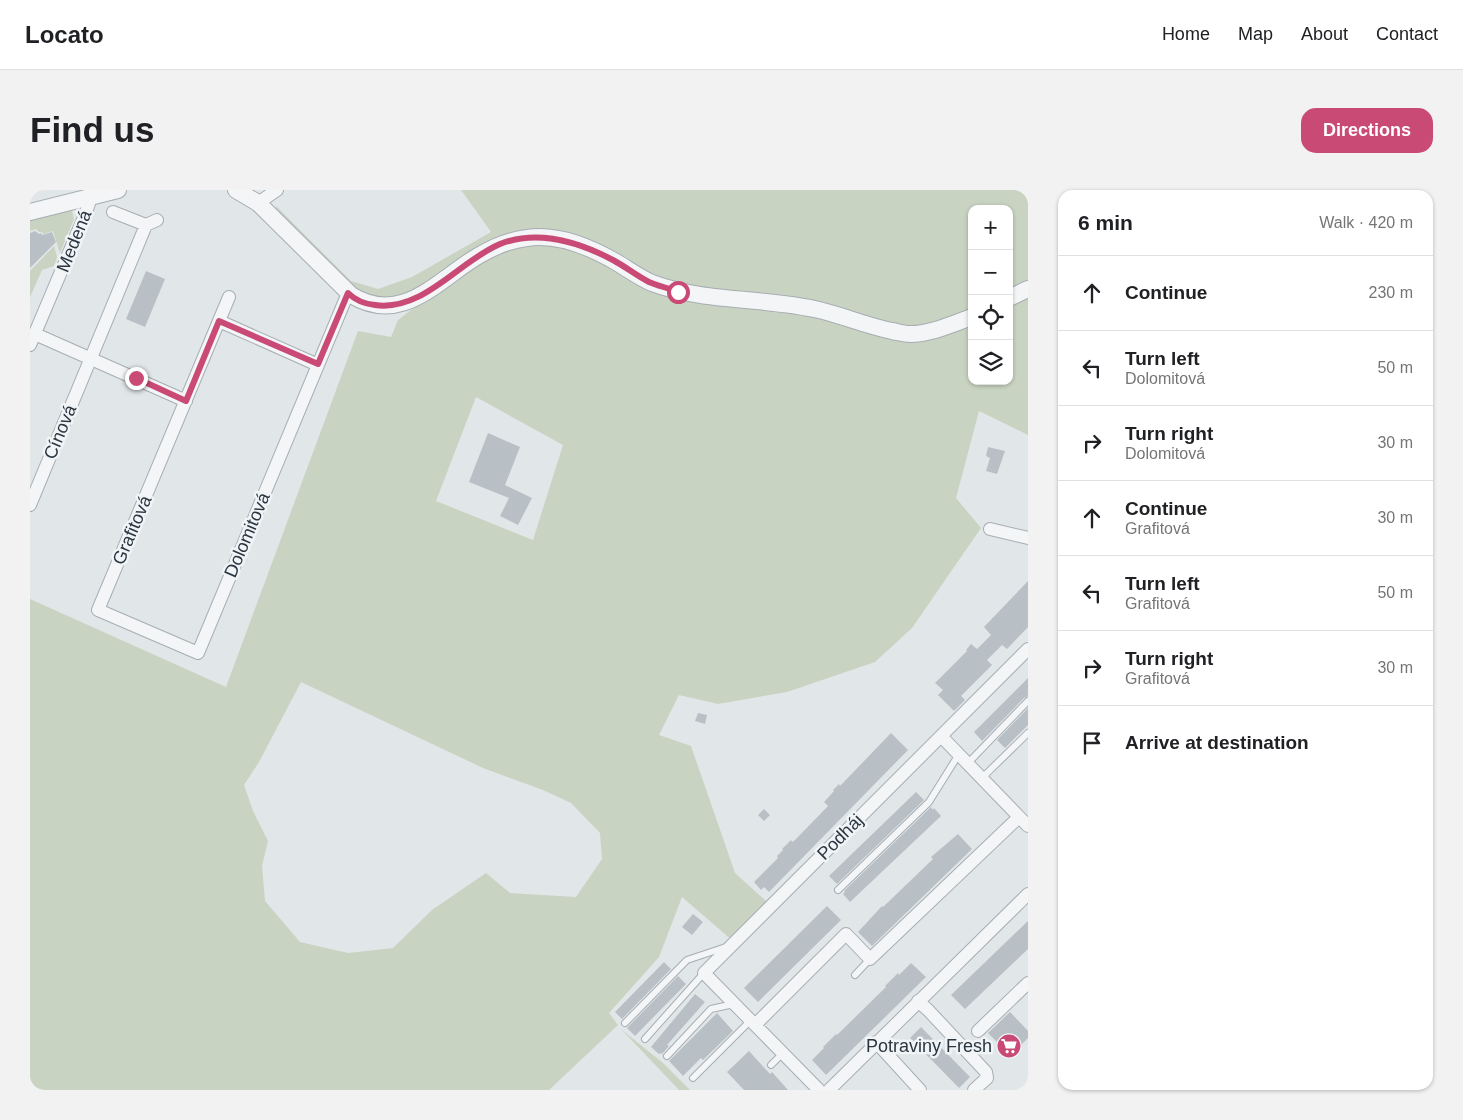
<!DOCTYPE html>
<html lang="en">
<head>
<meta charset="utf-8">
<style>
  body { margin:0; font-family:Arial,sans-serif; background:#f2f2f2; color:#202124 }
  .controls { position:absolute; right:15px; top:15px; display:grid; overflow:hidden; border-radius:10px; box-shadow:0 1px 4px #0004 }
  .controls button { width:45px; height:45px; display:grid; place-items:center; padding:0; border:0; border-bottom:1px solid #e0e0e0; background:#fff; color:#202124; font:25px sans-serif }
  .stop { position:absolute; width:15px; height:15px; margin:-11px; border:4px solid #ca4a76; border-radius:50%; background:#fff }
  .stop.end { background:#ca4a76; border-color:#fff; box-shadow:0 1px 5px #0008 }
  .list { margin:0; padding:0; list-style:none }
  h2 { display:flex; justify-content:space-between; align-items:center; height:65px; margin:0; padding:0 20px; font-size:21px }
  h2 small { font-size:16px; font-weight:400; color:#757577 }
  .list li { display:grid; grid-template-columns:32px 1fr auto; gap:15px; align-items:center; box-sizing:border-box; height:75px; padding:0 20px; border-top:1px solid #e0e0e0 }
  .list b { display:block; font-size:19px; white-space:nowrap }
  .list p { margin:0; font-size:16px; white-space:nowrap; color:#757577 }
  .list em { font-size:16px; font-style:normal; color:#757577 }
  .icon { flex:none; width:28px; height:28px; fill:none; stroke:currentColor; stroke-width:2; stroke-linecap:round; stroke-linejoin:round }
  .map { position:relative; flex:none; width:998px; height:900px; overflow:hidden; border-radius:15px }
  header { display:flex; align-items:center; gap:30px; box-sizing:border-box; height:70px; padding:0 25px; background:#fff; border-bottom:1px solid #e0e0e0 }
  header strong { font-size:24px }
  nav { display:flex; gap:28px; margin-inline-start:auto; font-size:18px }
  .intro { display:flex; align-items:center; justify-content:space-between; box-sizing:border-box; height:120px; padding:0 30px }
  h1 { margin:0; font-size:35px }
  .button { padding:12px 22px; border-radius:15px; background:#ca4a76; color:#fff; font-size:18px; font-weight:700 }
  main { display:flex; gap:30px; padding:0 30px }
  aside { flex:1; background:#fff; border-radius:15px; box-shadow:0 1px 4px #0004 }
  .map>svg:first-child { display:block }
</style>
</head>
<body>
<header>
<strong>Locato</strong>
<nav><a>Home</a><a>Map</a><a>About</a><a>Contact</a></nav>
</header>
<div class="intro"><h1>Find us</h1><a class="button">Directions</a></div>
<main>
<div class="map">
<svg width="998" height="900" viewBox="0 0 998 900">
  <rect width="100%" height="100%" fill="#e1e6e9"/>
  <!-- green -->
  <path fill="#c9d3c2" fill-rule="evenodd" d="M431 0H998V245L949 221 926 308 951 338 882 438 845 472 757 502 688 514 649 505 629 545 661 556 705 683 738 713 703 751 652 707 629 767 579 823 588 835 519 900H0V409L196 497 328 141 361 147 368 130 385 117 459 67 494 54 525 55 662 98 493 41 384 103 350 110 321 99 246 20V16L321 91 348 99 382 87 461 42ZM942 19H979V191H942ZM446 207 533 255 503 350 406 311ZM271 492 453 578 513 600 541 613 570 643 572 669 546 707 480 703 456 683 402 720 363 758 318 763 270 752 235 711 232 676 238 651 223 621 214 595 229 572Z
    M37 18 42 21 44 29 30 63 23 41 13 44 12 42H9L6 39 0 41V29Z
    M24 56 27 67 24 76 12 80 0 107V81Z
    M592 840 633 873 660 900H649Z"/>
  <!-- building -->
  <path fill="#b8c0c6" d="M5 41 9 44 11 43 12 45 22 42 26 52 0 78V43Z
    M116 81 135 89 115 137 96 129Z
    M458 243 490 257 475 295 502 308 488 335 470 326 479 308 439 292Z
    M958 257 975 261 967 284 956 281 960 268 956 266Z
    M998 391V437L977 459 972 455 957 470 962 475 931 506 935 510 924 521 908 505 913 500 905 493 937 461 936 460 941 454 947 459 961 445 954 437Z
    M998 488V506L994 508 952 551 944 542Z
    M998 518V535L975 558 967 550Z
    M668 523 677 525 675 534 665 531Z
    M861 543 878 560 739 702 734 697 731 700 724 692 748 668 747 666 753 660 752 659 761 650 762 652 765 650 798 616 794 612 804 601 803 600 809 594 810 596Z
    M886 602 894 610 807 694 799 686Z
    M901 617 903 620 904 618 911 626 820 712 813 704 815 702 814 701Z
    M734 619 740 625 734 631 728 625Z
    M928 644 942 659 842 756 828 742 852 716 853 717 903 669 901 667Z
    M797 716 811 730 728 812 714 798Z
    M663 724 673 732 662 745 652 737Z
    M998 731V759L935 819 921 805Z
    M634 772 641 779 592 829 585 822Z
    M881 773 896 787 796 885 782 870 794 858 793 857 806 844 807 845 856 797 855 796 868 783 869 785Z
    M648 786 656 794 605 846 597 838Z
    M665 804 675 812 637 855 639 856 632 864 631 863 629 864 621 857Z
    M980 822 998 841V848L979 867 970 858 972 857 958 843Z
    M687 823 703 841 673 870 671 868 653 886 639 871Z
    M891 837 940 887 929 898 880 848Z
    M719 861 740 884 742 882 758 900H714L697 882Z"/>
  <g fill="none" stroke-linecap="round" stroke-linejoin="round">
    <defs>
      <path id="service" d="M938 573 998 511
        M952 588 998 543
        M808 700 899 612 929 564
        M825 785 840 769
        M595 833 657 770 696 757
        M615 849 674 783
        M637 866 681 819 704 814
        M741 875 753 863
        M663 888 721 830"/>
      <path id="minor" d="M228 13 247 0
        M83 22 116 35
        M199 107 68 420 168 463 318 103
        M189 131 288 175
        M5 144 156 211
        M0 155 55 25 62 5
        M0 315 116 35 127 30
        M960 339 998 348
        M911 546 998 636
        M888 811 899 821 956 882 957 888 944 900
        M725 835 816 744 840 769 989 627
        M948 841 998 793
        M846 852 890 900
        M789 900 674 783 998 459
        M799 900 998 704"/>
      <path id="tertiary" d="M206 0 228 13 321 105C372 136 406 91 448 66 463 57 479 50 497 48 527 43 560 57 586 72 598 79 610 88 622 93 676 113 734 107 789 120 814 126 837 136 862 141 868 142 874 144 880 144 901 144 922 134 942 127
        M0 22 88 0
        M979 108 998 99"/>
    </defs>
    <!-- service casing -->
    <use href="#service" stroke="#a6aeb3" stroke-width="8"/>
    <!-- minor casing -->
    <use href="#minor" stroke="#a6aeb3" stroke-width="14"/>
    <!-- tertiary casing -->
    <use href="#tertiary" stroke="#a6aeb3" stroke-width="18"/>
    <!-- service -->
    <use href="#service" stroke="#f3f5f7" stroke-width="6"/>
    <!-- minor -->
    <use href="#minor" stroke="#f3f5f7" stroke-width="12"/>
    <!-- tertiary -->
    <use href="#tertiary" stroke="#f3f5f7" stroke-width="16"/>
  </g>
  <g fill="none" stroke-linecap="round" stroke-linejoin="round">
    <!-- route -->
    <path stroke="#ca4a76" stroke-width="6" d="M106 188 156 211 189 131 288 174 318 103C325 110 335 114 345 115 393 122 429 71 470 54 508 39 549 52 583 70 596 77 607 86 619 92 628 96 639 98 648 102"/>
  </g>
  <!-- icons -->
  <defs>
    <symbol id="supermarket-disc" viewBox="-11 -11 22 22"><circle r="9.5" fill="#ca4a76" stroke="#f0f4f6"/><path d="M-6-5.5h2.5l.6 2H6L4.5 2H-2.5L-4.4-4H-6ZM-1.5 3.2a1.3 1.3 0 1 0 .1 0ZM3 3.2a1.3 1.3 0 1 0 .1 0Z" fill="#fff"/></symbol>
  </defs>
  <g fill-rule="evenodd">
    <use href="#supermarket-disc" x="965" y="842" width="28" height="28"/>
  </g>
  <g text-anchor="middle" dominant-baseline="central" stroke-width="5" stroke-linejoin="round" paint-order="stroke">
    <!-- street labels -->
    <g font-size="18" fill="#2a3640" stroke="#f0f4f6">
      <text transform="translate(44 51) rotate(-68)">Medená</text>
      <text transform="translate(30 242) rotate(-67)">Cínová</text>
      <text transform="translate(102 340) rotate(-67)">Grafitová</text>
      <text transform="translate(217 345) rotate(-67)">Dolomitová</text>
      <text transform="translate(810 647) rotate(-45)">Podháj</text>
    </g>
    <!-- poi labels -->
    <g font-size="18" fill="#2a3640" stroke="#f0f4f6" text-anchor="end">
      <text x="962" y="856">Potraviny Fresh</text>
    </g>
  </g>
</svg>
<div class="controls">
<button>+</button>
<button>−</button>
<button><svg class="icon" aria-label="locate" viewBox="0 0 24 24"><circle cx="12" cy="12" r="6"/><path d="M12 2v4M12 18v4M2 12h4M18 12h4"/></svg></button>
<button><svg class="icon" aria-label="layers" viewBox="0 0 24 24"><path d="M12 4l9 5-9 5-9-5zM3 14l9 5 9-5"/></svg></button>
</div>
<div class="stop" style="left:648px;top:102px"></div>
<div class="stop end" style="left:106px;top:188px"></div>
</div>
<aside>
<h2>6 min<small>Walk · 420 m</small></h2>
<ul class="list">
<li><svg class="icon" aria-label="ahead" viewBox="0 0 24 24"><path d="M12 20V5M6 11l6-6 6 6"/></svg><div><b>Continue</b></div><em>230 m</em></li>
<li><svg class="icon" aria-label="left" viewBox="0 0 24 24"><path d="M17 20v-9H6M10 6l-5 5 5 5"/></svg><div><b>Turn left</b><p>Dolomitová</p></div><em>50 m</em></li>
<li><svg class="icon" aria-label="right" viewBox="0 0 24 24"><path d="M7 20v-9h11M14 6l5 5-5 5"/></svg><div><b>Turn right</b><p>Dolomitová</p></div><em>30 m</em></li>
<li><svg class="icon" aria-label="ahead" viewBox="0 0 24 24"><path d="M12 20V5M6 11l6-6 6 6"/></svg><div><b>Continue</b><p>Grafitová</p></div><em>30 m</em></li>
<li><svg class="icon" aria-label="left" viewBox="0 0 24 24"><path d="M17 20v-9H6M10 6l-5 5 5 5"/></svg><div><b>Turn left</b><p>Grafitová</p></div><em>50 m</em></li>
<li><svg class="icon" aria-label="right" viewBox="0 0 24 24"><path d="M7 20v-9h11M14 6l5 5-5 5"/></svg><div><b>Turn right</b><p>Grafitová</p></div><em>30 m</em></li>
<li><svg class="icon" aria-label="arrive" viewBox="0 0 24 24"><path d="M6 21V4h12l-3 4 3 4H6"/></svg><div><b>Arrive at destination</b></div></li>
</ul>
</aside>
</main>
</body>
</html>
